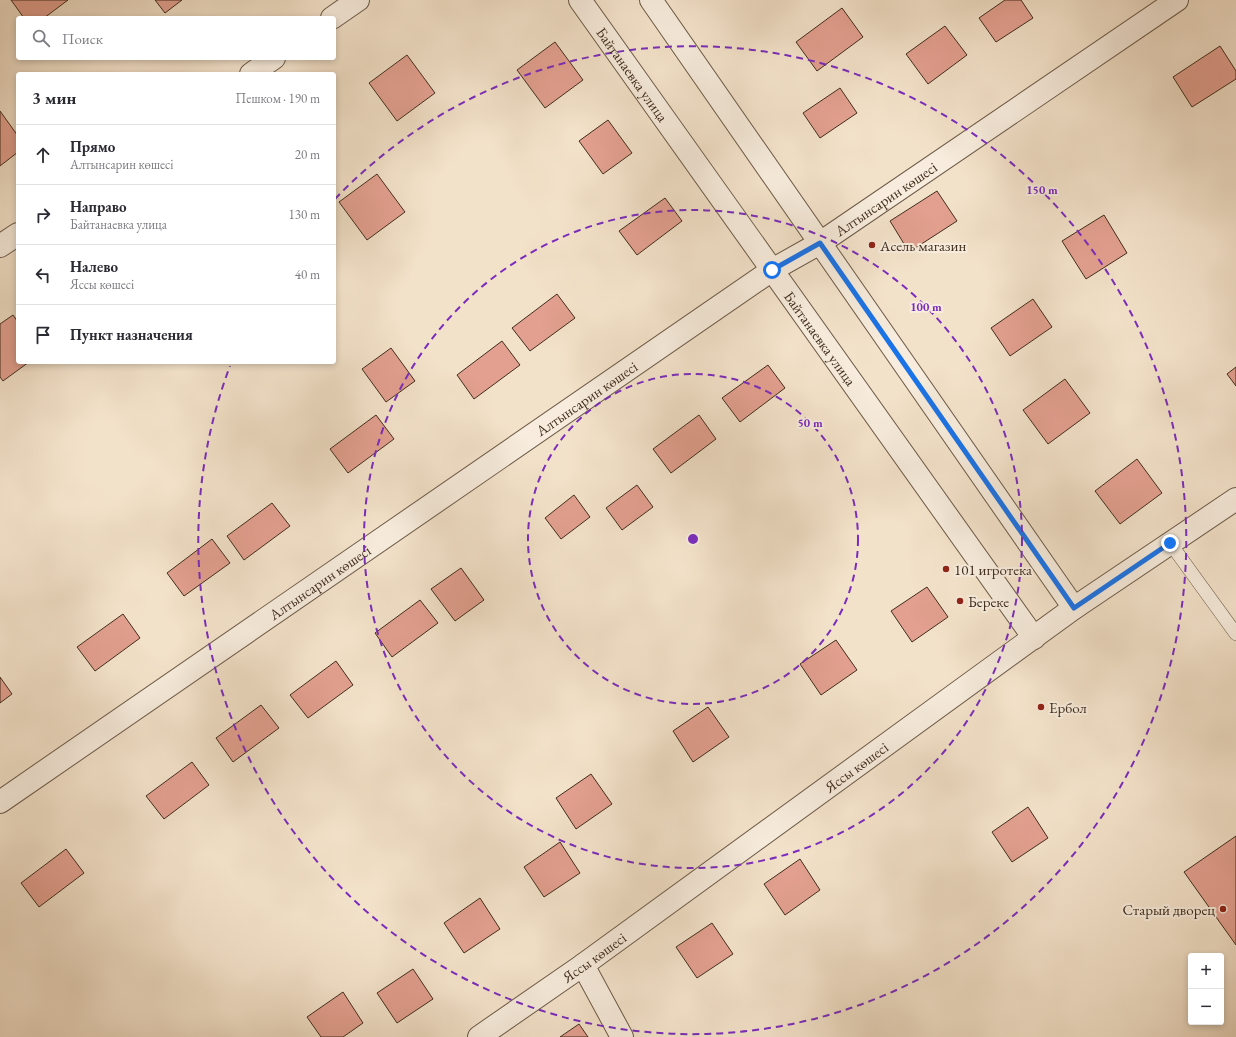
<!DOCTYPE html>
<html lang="ru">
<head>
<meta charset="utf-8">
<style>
  body { margin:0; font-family:"EB Garamond",serif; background:#f2f2f3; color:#2b2b33 }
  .controls { position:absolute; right:12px; bottom:12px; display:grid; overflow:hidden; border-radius:4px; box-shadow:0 2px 6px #0003 }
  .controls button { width:36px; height:36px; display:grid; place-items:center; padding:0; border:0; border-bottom:1px solid #e1e1e2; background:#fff; color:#2b2b33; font:20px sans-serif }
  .stop { position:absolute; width:12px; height:12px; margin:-9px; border:3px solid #1a73e8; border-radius:50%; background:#fff }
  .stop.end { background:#1a73e8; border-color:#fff; box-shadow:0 1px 4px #0008 }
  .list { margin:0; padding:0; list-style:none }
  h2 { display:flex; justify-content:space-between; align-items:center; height:52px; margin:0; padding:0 16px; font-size:17px }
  h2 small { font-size:13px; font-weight:400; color:#7c7c81 }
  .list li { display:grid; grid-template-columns:26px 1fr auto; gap:12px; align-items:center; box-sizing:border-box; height:60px; padding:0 16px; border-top:1px solid #e1e1e2 }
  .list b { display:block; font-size:15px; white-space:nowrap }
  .list p { margin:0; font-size:13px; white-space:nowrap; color:#7c7c81 }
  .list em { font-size:13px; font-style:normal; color:#7c7c81 }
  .icon { flex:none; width:22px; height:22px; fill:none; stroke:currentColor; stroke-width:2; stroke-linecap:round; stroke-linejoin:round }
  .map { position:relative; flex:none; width:1236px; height:1037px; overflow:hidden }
  .search { position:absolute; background:#fff; box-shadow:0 2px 6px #0003; left:16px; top:16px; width:320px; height:44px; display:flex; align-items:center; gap:10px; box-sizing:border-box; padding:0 14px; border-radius:4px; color:#7c7c81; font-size:15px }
  .panel { position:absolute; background:#fff; box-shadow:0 2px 6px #0003; left:16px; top:72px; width:320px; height:292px; border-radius:4px }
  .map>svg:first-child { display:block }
</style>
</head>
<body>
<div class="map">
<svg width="1236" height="1037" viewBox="0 0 1236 1037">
  <rect width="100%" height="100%" fill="#f3e2ca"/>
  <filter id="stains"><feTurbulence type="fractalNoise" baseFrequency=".005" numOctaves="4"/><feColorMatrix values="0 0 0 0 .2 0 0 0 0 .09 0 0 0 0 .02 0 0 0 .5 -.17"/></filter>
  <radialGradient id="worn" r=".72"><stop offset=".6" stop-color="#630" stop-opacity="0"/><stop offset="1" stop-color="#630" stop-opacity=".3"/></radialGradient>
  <!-- building -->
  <path fill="#e3a090" stroke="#402d1c" d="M11 0H68L44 18H24Z
    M155 0H182L165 13Z
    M1005 0H1021L1033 18 996 42 979 18Z
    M842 8 863 37 817 71 796 42Z
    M945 26 967 55 928 84 906 54Z
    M555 42 583 80 545 108 517 70Z
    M1220 46 1236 71V79L1192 107 1173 77Z
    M407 55 435 93 397 121 369 83Z
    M840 88 857 113 820 138 803 113Z
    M0 111 18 136V152L0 166Z
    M608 120 632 153 603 174 579 141Z
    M377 174 405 212 367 240 339 202Z
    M937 191 957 221 909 252 890 221Z
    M665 198 682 221 637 255 619 231Z
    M1104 215 1127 253 1086 279 1062 241Z
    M557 294 575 318 530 351 512 328Z
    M1033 299 1052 327 1010 356 991 328Z
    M13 315 18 322V362H29L3 381 0 377V324Z
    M502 341 520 365 474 399 457 375Z
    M391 348 415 381 386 402 362 369Z
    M768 365 785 388 740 422 722 398Z
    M1236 367V386L1227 374Z
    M1065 379 1090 413 1048 444 1023 410Z
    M376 415 394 439 348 473 330 449Z
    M699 415 716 439 671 473 653 449Z
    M1137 459 1162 493 1120 524 1095 491Z
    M637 485 653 507 622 530 606 508Z
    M574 495 590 517 561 539 545 518Z
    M272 503 290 526 244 560 227 536Z
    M212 539 230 563 184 596 167 573Z
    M461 568 484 600 455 621 431 589Z
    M927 587 948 617 912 642 891 611Z
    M420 600 438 623 392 657 375 633Z
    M123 614 140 638 95 671 77 647Z
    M836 640 857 670 821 695 800 664Z
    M336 661 353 685 308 718 290 695Z
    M0 677 12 694 0 703Z
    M261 705 279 728 233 762 216 738Z
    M708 707 729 737 693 762 673 731Z
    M192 762 209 785 164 819 146 796Z
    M591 774 612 804 576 829 556 798Z
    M1028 807 1048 838 1012 862 992 832Z
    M1236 836V945L1184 872Z
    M560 842 580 873 544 897 524 867Z
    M66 849 84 873 39 907 21 883Z
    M800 859 820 890 785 915 764 884Z
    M480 898 500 929 464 953 444 923Z
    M712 923 733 954 697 978 676 947Z
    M413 969 433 999 397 1023 377 993Z
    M343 992 363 1023 343 1037H321L307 1017Z
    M579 1024 588 1037H560Z"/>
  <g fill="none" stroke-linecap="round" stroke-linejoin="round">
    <defs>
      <path id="lane" d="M1170 543 1236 634"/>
      <g id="street">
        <path id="s1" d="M580 0 1034 638"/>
        <path d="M651 0 1074 608"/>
        <path d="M332 18 358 0"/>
        <path d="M251 74 274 58"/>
        <path d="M0 246 18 234"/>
        <path id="s2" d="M0 802 772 270 820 243 1177 0"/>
        <path d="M583 965 622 1037"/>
        <path id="s3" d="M479 1037 583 965 1074 608 1236 499"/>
      </g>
    </defs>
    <!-- lane casing -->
    <use href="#lane" stroke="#6d5a48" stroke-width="14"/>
    <!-- street casing -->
    <use href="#street" stroke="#6d5a48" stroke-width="24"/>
    <!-- lane -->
    <use href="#lane" stroke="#f7ecdd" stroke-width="13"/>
    <!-- street -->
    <use href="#street" stroke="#f7ecdd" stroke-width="22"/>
  </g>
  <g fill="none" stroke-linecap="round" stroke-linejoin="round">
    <!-- route -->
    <path stroke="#1a73e8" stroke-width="5" d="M772 270 820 243 1074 608 1170 543"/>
  </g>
  <!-- distance rings -->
  <g fill="none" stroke="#7b2cbf" stroke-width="2" stroke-dasharray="7 5">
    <circle cx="693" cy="539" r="165"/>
    <circle cx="693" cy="539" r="329"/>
    <path d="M335 199A494 494 0 1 1 230 366"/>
  </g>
  <!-- markers -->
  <g fill="#8f2418" stroke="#f7ecdd" stroke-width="1.5">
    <circle cx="872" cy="245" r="4"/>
    <circle cx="946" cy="569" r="4"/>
    <circle cx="960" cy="601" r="4"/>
    <circle cx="1041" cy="707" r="4"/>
    <circle cx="1223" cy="909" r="4"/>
  </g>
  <g text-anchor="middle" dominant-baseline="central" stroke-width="4" stroke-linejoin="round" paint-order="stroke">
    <!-- street labels -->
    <g font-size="15" fill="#402d1c" stroke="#f7ecdd">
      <text stroke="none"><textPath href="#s1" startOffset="91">Байтанаевка улица</textPath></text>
      <text stroke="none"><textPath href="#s2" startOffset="1072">Алтынсарин көшесі</textPath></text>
      <text stroke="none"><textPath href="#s1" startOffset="415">Байтанаевка улица</textPath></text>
      <text stroke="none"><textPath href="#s2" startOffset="712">Алтынсарин көшесі</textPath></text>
      <text stroke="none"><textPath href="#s2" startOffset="388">Алтынсарин көшесі</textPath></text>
      <text stroke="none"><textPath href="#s3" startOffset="464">Яссы көшесі</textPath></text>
      <text stroke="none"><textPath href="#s3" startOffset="140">Яссы көшесі</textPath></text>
    </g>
    <!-- poi labels -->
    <g font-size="15" fill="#402d1c" stroke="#f7ecdd" text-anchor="start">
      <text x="880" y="245">Асель магазин</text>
      <text x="954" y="569">101 игротека</text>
      <text x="968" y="601">Береке</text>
      <text x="1049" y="707">Ербол</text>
      <text x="1215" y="909" text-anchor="end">Старый дворец</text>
    </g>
  </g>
  <circle cx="693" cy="539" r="6" fill="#7b2cbf" stroke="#f7ecdd" stroke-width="2"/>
  <g font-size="12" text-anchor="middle" font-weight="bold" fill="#7b2cbf" stroke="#f7ecdd" stroke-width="4" stroke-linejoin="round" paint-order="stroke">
    <text x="1042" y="194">150 m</text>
    <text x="926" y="311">100 m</text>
    <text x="810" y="427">50 m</text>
  </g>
  <rect width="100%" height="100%" filter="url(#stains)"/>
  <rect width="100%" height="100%" fill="url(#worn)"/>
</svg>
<div class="controls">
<button>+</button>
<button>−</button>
</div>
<div class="stop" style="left:772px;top:270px"></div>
<div class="stop end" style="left:1170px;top:543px"></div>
<div class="search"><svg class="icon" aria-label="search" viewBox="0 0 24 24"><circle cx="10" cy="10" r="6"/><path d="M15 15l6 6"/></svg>Поиск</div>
<section class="panel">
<h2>3 мин<small>Пешком · 190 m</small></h2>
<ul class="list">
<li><svg class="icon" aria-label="ahead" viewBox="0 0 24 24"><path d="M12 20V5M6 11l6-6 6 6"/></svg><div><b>Прямо</b><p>Алтынсарин көшесі</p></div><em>20 m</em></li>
<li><svg class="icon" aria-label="right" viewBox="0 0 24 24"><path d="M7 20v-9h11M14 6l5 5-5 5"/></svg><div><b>Направо</b><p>Байтанаевка улица</p></div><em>130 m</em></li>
<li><svg class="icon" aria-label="left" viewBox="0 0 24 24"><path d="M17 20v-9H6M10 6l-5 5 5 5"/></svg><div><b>Налево</b><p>Яссы көшесі</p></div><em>40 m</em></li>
<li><svg class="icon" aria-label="arrive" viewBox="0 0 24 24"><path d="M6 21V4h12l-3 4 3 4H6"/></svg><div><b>Пункт назначения</b></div></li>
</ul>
</section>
</div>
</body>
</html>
